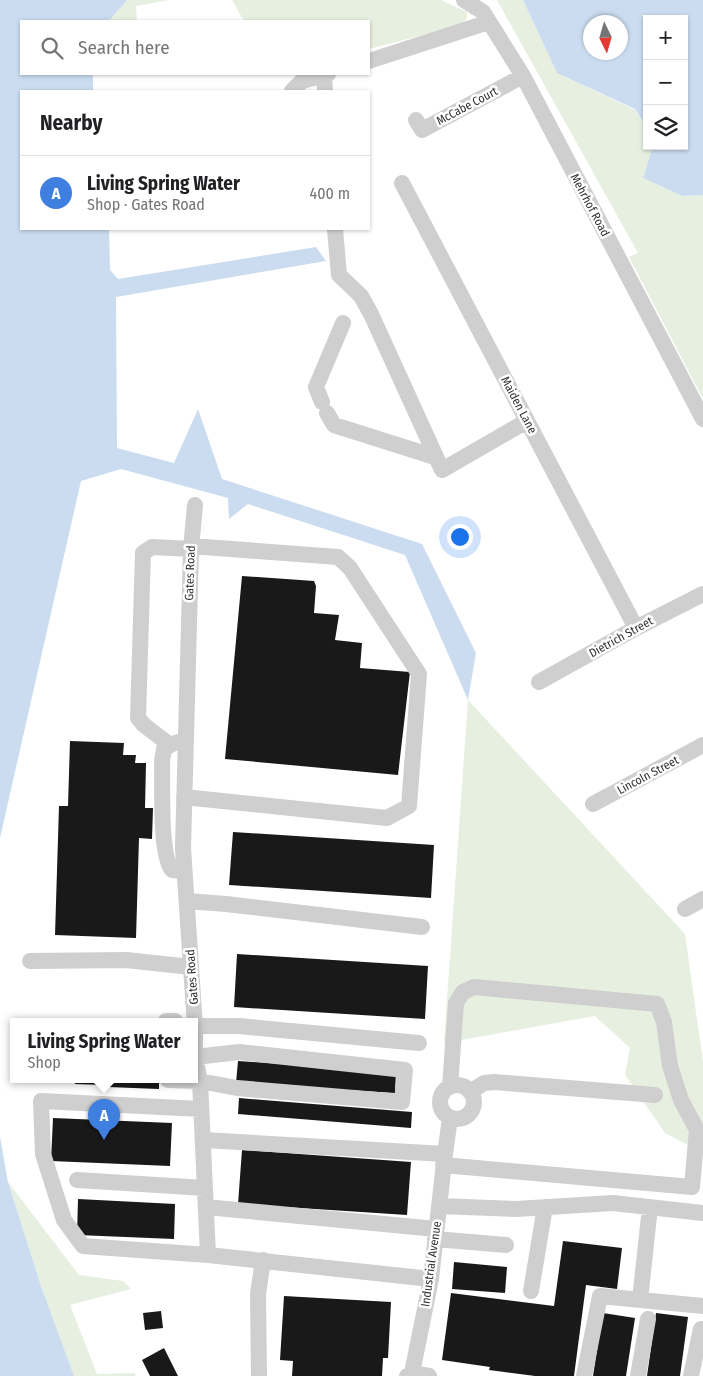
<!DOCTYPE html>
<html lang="en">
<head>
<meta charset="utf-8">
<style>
  body { margin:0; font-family:"Fira Sans Condensed",sans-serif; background:#f2f2f2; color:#202124 }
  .controls { position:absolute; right:15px; top:15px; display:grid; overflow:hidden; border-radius:0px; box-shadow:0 1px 4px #0004 }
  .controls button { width:45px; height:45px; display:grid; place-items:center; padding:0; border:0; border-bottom:1px solid #e0e0e0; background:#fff; color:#202124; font:25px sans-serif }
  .compass { position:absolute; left:583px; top:15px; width:45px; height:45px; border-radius:50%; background:#fff; box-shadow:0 1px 4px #0004; rotate:175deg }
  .you { position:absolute; left:459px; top:536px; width:18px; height:18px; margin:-12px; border:4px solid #fff; border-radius:50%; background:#1a73e8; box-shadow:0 0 0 8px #1a73e833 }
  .badge { display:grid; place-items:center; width:32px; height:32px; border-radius:50%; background:#f33c2a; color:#fff; font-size:16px; font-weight:700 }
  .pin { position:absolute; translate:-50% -41px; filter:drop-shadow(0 1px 2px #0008) }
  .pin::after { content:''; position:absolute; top:26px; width:18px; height:15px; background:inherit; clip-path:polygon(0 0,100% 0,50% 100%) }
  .popup { position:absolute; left:10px; top:1018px; width:188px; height:65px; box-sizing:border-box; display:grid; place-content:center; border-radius:0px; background:#fff; filter:drop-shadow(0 1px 4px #0005); font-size:16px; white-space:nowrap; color:#757577 }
  .popup b { font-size:19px; color:#202124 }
  .popup::after { content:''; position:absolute; left:50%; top:100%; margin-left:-10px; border:10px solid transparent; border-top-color:#fff }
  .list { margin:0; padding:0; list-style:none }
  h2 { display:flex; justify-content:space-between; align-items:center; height:65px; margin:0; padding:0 20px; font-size:21px }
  h2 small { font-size:16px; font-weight:400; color:#757577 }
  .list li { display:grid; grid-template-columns:32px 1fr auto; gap:15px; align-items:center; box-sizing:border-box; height:75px; padding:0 20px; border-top:1px solid #e0e0e0 }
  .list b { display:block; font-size:19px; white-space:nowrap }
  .list p { margin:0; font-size:16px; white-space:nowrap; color:#757577 }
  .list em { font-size:16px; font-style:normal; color:#757577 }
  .icon { flex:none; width:28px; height:28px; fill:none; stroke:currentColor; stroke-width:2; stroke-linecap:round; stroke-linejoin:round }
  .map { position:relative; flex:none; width:703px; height:1376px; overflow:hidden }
  .search { position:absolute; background:#fff; box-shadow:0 1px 4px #0004; left:20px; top:20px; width:350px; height:55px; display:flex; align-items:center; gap:12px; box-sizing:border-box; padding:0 18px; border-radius:0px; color:#757577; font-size:19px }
  .panel { position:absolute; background:#fff; box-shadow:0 1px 4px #0004; left:20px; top:90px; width:350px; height:140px; border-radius:0px }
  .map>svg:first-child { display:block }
</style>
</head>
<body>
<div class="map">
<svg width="703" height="1376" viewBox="0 0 703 1376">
  <rect width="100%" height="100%" fill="#fff"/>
  <!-- green -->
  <path fill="#e6efe0" d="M127 0H169L136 6 137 21H109Z
    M232 0H441L467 12V18L462 25 369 49V21H244Z
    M497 0H523L557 73 635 110 647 128V146H653L643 178 682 196 703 195V399L629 257 638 253Z
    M468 700 685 934 703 1062V1153L665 1133 625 1075 630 1048 595 1016 444 1043Z
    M8 1182 79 1275 123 1281 131 1289 70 1305 97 1374 134 1373 136 1376H74L41 1286Z"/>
  <!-- water -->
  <path fill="#cbdcf0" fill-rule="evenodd" d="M0 0H127L109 21H21V74H93V91H21V229H109L110 270 118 279 316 247 326 261 116 297 117 448 174 463 198 409 222 479 422 544 476 653 468 700 405 555 248 504 229 519 228 498 121 469 81 481 0 838Z
    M523 0H703V195L682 196 643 178 653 146H684V19H647V128L635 109 557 73ZM590 22H620V52H590Z
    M0 1137 8 1182 41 1286 74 1376H0Z"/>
  <!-- building -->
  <path fill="#191919" d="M242 576 314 581 316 586 314 613 339 615 335 640 362 643 360 668 410 672 398 775 225 759Z
    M70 741 124 743 123 755H136L135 763H146L145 808H153L152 839 139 838 136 938 55 935 59 806H68Z
    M233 832 434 845 431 898 229 885Z
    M237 954 428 966 425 1019 234 1007Z
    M238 1061 396 1072 395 1093 236 1083Z
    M75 1079H105V1085L75 1084Z
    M108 1079H159V1089L108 1087Z
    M239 1098 412 1112 411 1128 238 1114Z
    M53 1118 172 1123 170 1166 51 1161Z
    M242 1150 411 1162 407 1215 238 1204Z
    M78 1199 175 1204 174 1239 77 1235Z
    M563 1241 622 1248 617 1289 586 1285 574 1376H535L489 1370 490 1367 442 1360 451 1293 554 1306Z
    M454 1262 507 1267 505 1293 452 1289Z
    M284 1296 391 1302 388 1358H383L382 1376H292L293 1361 280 1360Z
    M161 1311 163 1328 145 1330 143 1313Z
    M603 1313 635 1318 626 1376H593Z
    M656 1313 688 1317 680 1376H647Z
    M164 1348 178 1376H150L142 1360Z"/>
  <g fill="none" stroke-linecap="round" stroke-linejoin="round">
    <!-- minor -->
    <path stroke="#cfcfcf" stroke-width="16" d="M464 0 483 12 523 76 703 419
      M369 61 489 22
      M324 75 325 91
      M292 91 302 81 328 74
      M416 120 422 130 523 76
      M402 183 636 628
      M335 229 339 275 361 296 371 314 442 470 527 421
      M322 402 316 387 343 323
      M327 413 334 425 435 457
      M195 505 191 549 183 848 195 1026V1057L200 1081 208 1255 431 1279
      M539 682 636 628 703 594
      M178 742 172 744 164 749 162 761C163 784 159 853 172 870L184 871
      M170 745 144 725 138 718 143 553 152 547 191 549
      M184 797 387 818 409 806 419 674 350 568 338 557 191 546
      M593 804 703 745
      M187 901 226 904 422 927
      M685 909 703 899
      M30 961 126 960 191 967
      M166 1021H175
      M194 1026H239L419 1043
      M168 1079V1080L200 1081 237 1088 402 1102 405 1070 239 1052 195 1057
      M440 1102a17 17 0 1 1 34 0a17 17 0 1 1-34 0Z
      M470 1092 484 1083 494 1082 655 1095
      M201 1109 41 1101 43 1154 64 1220 83 1246 208 1255
      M204 1140 445 1154
      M443 1165 692 1187 697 1130 681 1100 670 1066 664 1022 657 1004 474 987 463 992 456 1003 450 1087
      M77 1180 205 1188
      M439 1206 516 1209 613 1203 703 1213
      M206 1207 436 1229
      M435 1239 506 1245
      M531 1291 545 1207
      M640 1300 650 1207
      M412 1373 431 1279 445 1154 450 1118
      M259 1376 258 1294 263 1260
      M407 1376 412 1373 429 1376
      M584 1376 600 1296 703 1306
      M638 1376 648 1319
      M691 1376 701 1329"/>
  </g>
  <g text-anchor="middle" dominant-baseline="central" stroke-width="5" stroke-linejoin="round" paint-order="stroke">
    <!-- street labels -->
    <g font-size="12" fill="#323232" stroke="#fff">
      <text transform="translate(467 106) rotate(-28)">McCabe Court</text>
      <text transform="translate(590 205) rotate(62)">Mehrhof Road</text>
      <text transform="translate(519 405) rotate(62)">Maiden Lane</text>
      <text transform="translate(190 573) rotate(-88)">Gates Road</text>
      <text transform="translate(621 637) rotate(-29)">Dietrich Street</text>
      <text transform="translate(648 775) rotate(-28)">Lincoln Street</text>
      <text transform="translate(192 977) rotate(-94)">Gates Road</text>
      <text transform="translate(431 1264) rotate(-82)">Industrial Avenue</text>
    </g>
  </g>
</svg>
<div class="controls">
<button>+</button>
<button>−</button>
<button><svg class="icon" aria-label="layers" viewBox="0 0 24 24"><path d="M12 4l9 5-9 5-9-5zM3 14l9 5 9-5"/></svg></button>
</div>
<svg class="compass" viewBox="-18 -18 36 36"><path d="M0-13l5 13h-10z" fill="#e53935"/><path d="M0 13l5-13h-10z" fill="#757577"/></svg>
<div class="you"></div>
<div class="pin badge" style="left:104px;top:1140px;background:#3f7fe0">A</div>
<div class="popup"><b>Living Spring Water</b>Shop</div>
<div class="search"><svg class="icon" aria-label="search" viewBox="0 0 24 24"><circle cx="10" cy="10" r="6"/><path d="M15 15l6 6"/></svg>Search here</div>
<section class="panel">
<h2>Nearby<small></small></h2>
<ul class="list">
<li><span class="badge" style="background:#3f7fe0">A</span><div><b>Living Spring Water</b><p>Shop · Gates Road</p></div><em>400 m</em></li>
</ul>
</section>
</div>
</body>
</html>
